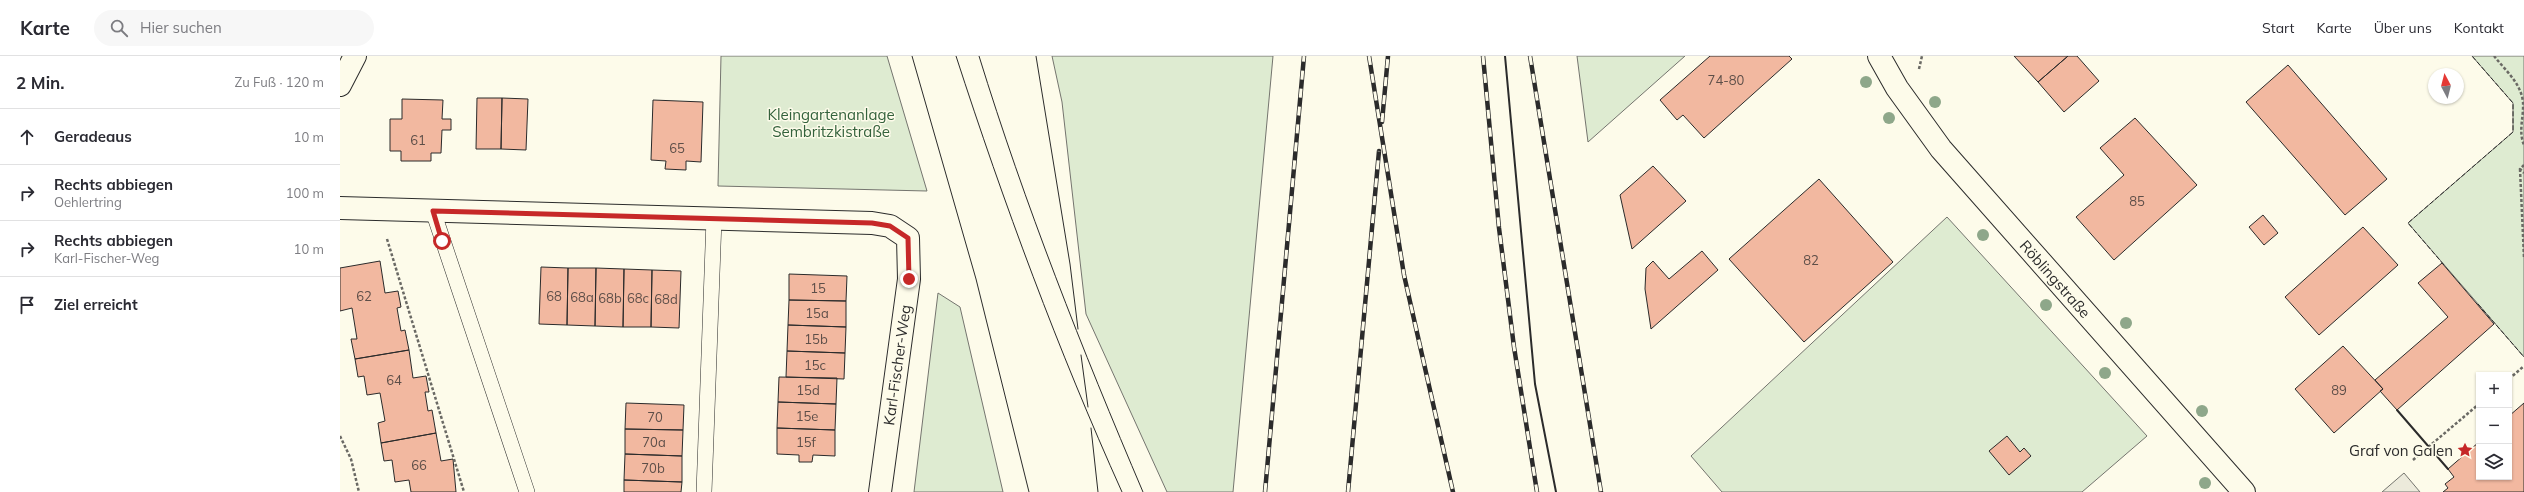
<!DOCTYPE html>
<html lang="de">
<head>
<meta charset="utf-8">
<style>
  body { margin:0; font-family:Mulish,sans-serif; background:#f7f7f7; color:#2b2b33 }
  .controls { position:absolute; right:12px; bottom:12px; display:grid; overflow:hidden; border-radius:0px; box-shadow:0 1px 3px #0004 }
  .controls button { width:36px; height:36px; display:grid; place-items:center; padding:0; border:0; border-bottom:1px solid #e1e1e2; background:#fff; color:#2b2b33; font:20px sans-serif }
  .compass { position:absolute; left:2088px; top:12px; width:36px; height:36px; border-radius:50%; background:#fff; box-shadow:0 1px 3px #0004; rotate:353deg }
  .stop { position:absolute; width:12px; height:12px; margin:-9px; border:3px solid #c62828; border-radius:50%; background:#fff }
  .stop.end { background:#c62828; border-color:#fff; box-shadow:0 1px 4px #0008 }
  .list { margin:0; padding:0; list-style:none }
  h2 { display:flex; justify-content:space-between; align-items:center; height:52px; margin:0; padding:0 16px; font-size:17px }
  h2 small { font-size:13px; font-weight:400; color:#7c7c81 }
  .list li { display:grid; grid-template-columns:26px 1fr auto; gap:12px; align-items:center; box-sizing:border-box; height:56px; padding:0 16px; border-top:1px solid #e1e1e2 }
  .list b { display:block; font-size:15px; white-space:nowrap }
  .list p { margin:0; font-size:13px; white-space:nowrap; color:#7c7c81 }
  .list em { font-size:13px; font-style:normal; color:#7c7c81 }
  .icon { flex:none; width:22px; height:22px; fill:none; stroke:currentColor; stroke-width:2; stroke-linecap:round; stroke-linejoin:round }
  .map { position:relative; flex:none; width:2184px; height:436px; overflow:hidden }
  header { display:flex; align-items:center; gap:24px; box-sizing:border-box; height:56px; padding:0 20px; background:#fff; border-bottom:1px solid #e1e1e2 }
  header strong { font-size:19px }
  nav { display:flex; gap:22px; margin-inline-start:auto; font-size:14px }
  .search { width:280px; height:36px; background:#f7f7f7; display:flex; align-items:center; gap:10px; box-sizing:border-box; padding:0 14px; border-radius:22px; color:#7c7c81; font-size:15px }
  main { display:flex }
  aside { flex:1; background:#fff }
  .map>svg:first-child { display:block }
</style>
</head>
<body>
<header>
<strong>Karte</strong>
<div class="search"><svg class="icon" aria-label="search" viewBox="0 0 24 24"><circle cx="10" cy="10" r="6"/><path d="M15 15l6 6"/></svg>Hier suchen</div>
<nav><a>Start</a><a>Karte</a><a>Über uns</a><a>Kontakt</a></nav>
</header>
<main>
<aside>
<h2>2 Min.<small>Zu Fuß · 120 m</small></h2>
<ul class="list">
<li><svg class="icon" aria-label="ahead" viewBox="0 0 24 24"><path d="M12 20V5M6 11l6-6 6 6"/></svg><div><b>Geradeaus</b></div><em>10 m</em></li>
<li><svg class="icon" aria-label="right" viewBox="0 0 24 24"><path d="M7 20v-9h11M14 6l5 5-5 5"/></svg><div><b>Rechts abbiegen</b><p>Oehlertring</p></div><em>100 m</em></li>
<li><svg class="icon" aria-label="right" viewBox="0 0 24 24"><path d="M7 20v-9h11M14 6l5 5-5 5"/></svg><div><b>Rechts abbiegen</b><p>Karl-Fischer-Weg</p></div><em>10 m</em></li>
<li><svg class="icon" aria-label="arrive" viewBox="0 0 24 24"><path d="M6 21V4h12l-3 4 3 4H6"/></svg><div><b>Ziel erreicht</b></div></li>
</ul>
</aside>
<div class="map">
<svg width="2184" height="436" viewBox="0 0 2184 436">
  <rect width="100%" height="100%" fill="#fdfbea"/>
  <!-- green -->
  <path fill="#deebd1" stroke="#74746e" d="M381 0H547L587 135 378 130Z
    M712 0H933L893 436H827L746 258 722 46Z
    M1237 0H1345L1248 86Z
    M2132 0H2184V301L2068 167 2173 76V47Z
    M1607 161 1807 380 1742 436H1382L1351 400Z
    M598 237 620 251 663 436H574Z"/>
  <!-- parking -->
  <path fill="#eceadb" stroke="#74746e" d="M2064 417 2080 436H2042Z"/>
  <!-- building -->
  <path fill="#f2b8a0" stroke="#2b2b2b" d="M1370 0H1449L1452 3 1364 82 1343 59 1337 64 1320 44Z
    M1674 0H1728L1698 26Z
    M1728 0H1737L1759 25 1724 56 1698 26Z
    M1948 9 2047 123 2005 159 1906 46Z
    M137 42H162L161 93H136Z
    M162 42 188 43 186 94 161 93Z
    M62 43 103 44 102 63H111V74H102L101 97H91V105H61V95H50V63H62Z
    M313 44 363 46 361 106 346 105V114L325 113 326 105 311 104Z
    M1795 62 1857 129 1774 204 1736 161 1784 119 1760 92Z
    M1313 110 1346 145 1292 193 1280 139Z
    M1479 123 1553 206 1464 286 1389 203Z
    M1923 159 1938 177 1924 189 1909 171Z
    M2023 171 2058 209 1979 279 1945 241Z
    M1362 195 1378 214 1311 273 1305 233 1306 212 1313 205 1329 223Z
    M40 205 45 237 58 235 61 251 57 252 61 275 65 274 69 294 15 303 11 283H17L12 252 0 255V212Z
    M2102 207 2154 268 2057 354 2040 335 2043 333 2035 324 2108 261 2078 227Z
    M201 211 228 212 227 269 199 268Z
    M228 212H256L255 270 227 269Z
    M256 212 284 213 283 271 255 270Z
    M284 213 312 214 311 271H283Z
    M312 214 341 215 339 272 311 271Z
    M449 218 507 220 506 245 449 244Z
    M449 244 506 245V271L448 269Z
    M448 269 506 271 505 297 447 295Z
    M2003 290 2043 333 1994 377 1955 333Z
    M69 294 73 322 86 320 89 336H85L88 355 92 354 96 377 41 387 38 367 45 365 40 337 27 339 24 320 18 321 15 303Z
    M447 295 505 297 504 323 446 321Z
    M439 321 497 322 496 348 438 346Z
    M438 346 496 348 495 374 437 372Z
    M286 347 344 349 343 374 285 373Z
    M2184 347V436H2103L2108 432 2105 428 2114 421 2108 413 2139 386V421H2169V360Z
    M437 372 495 374V400L473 399 472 406H459V399L437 398Z
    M285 373 343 374 342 400 285 398Z
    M96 377 101 405 113 403 116 436H71L69 424 55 426 52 404 44 405 41 387Z
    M1667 380 1680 396 1684 392 1691 400 1669 419 1649 395Z
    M285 398 342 400V426L284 424Z
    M284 424 342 426 341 436H284Z"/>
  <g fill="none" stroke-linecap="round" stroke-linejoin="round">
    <defs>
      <path id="service" d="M93 155 187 436
        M364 436 374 163"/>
      <path id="minor" d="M0 29 15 0
        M0 152 532 167 550 170 568 182 569 223 540 436"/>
      <g id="tertiary">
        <path id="s1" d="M1539 0 1557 32 1601 93 1904 436"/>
      </g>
    </defs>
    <!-- service casing -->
    <use href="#service" stroke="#2b2b2b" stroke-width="16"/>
    <!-- minor casing -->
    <use href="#minor" stroke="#2b2b2b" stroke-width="24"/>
    <!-- tertiary casing -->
    <use href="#tertiary" stroke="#2b2b2b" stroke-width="24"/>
    <!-- path -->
    <path stroke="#6a6964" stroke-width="2.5" stroke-dasharray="3 2" stroke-linecap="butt" d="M2154 0C2165 14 2181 27 2183 46 2184 61 2178 75 2184 89
      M1579 13 1582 0
      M2184 109 2180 113 2184 117
      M2180 113 2184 202
      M47 183 124 436
      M2169 323 2184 310
      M0 380 11 403 19 436
      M2073 404 2139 348"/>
    <!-- service -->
    <use href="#service" stroke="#fdfbea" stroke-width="15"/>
    <!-- minor -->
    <use href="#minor" stroke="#fdfbea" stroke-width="22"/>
    <!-- tertiary -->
    <use href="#tertiary" stroke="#fdfbea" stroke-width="22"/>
    <!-- tram -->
    <path stroke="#2b2b2b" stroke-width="1" d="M572 0 636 223 689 436
      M616 0C664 148 718 294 782 436
      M639 0C685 149 742 293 803 436
      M696 0 730 208 738 273
      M741 299 748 351
      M751 372 758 436"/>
    <defs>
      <path id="rail" d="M1029 0 1064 219 1113 436
        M1143 0 1159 172 1174 291 1197 436
        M1190 0 1261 436
        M1042 66 1048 0
        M925 436 964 0
        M1008 436 1039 95"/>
    </defs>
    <!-- rail casing -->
    <use href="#rail" stroke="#2b2b2b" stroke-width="4.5"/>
    <!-- rail -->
    <use href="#rail" stroke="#fdfbea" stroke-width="3" stroke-dasharray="9" stroke-linecap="butt"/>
    <!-- fence -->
    <path stroke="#2b2b2b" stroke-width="1" stroke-dasharray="5 2" stroke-linecap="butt" d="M2104 209 2068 167 2173 76V47L2132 0
      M2138 248 2184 301"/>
    <!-- wall -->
    <path stroke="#2b2b2b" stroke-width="2" d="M1165 0 1195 328 1216 436
      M2057 354 2108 413"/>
  </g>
  <!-- trees -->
  <g fill="#8ea78a">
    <circle cx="1526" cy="26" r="6"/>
    <circle cx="1595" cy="46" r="6"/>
    <circle cx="1549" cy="62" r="6"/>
    <circle cx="1643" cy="179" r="6"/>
    <circle cx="1706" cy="249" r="6"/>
    <circle cx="1786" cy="267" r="6"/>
    <circle cx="1765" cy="317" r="6"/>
    <circle cx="1862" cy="355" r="6"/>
    <circle cx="1865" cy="427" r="6"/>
  </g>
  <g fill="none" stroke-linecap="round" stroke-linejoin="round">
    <!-- route -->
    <path stroke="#c62828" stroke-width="5" d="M102 185 93 155 532 167 550 170 568 182 569 223"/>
  </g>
  <!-- icons -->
  <defs>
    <symbol id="sight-bare" viewBox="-9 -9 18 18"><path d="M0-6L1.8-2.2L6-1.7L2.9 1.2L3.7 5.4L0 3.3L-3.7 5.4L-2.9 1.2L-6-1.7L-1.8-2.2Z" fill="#c62828" stroke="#fdfbea" stroke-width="2.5" paint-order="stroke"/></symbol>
  </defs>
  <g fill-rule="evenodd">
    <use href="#sight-bare" x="2114" y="383" width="22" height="22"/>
  </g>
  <g text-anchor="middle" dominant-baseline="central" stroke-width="3" stroke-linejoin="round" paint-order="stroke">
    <!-- number labels -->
    <g font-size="13" fill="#5d4e48">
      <text x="1386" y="24">74-80</text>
      <text x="78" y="84">61</text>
      <text x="337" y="92">65</text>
      <text x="1797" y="145">85</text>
      <text x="1471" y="204">82</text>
      <text x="478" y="232">15</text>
      <text x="24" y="240">62</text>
      <text x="214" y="240">68</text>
      <text x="242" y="241">68a</text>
      <text x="270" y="242">68b</text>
      <text x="298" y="242">68c</text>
      <text x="326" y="243">68d</text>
      <text x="477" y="257">15a</text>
      <text x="476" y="283">15b</text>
      <text x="475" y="309">15c</text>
      <text x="54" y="324">64</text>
      <text x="468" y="334">15d</text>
      <text x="1999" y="334">89</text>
      <text x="467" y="360">15e</text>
      <text x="315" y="361">70</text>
      <text x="314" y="386">70a</text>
      <text x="466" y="386">15f</text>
      <text x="79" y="409">66</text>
      <text x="313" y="412">70b</text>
    </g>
    <!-- park labels -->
    <g font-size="15" fill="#34623c" stroke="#fdfbea">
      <text x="491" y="58">Kleingartenanlage<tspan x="491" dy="17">Sembritzkistraße</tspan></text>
    </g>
    <!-- street labels -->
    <g font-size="15" fill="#2b2b2b" stroke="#fdfbea">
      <text stroke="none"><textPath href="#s1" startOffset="285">Röblingstraße</textPath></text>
      <text transform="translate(557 309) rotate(-82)">Karl-Fischer-Weg</text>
    </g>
    <!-- poi labels -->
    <g font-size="15" fill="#2b2b2b" stroke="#fdfbea" text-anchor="end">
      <text x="2113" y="394">Graf von Galen</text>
    </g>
  </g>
</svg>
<div class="controls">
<button>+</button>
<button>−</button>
<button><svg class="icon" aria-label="layers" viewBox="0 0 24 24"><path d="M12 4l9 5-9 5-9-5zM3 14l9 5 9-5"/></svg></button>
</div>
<svg class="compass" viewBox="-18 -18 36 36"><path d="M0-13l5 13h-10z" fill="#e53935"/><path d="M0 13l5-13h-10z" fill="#7c7c81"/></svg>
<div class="stop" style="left:102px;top:185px"></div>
<div class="stop end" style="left:569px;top:223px"></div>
</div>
</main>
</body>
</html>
